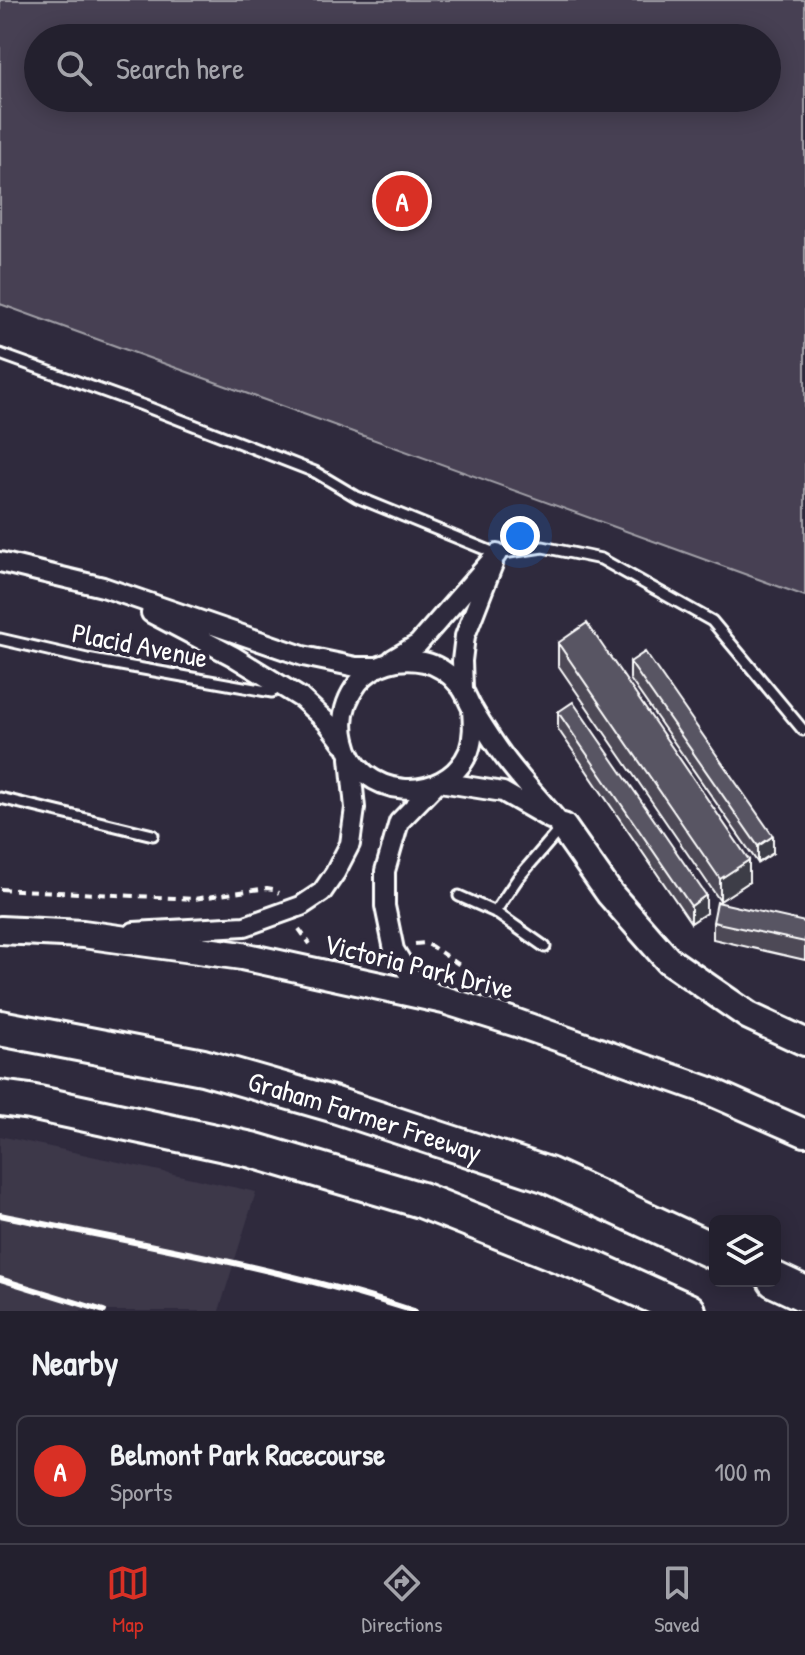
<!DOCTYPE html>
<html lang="en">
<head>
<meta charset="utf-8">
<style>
  body { margin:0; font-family:"Patrick Hand",sans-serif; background:#2f2d3a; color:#f1f3f6 }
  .controls { position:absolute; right:24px; bottom:24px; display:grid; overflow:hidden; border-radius:12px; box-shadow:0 4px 20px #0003 }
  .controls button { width:72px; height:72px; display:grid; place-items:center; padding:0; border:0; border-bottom:2px solid #403e4a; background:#23202e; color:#f1f3f6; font:40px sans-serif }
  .you { position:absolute; left:520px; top:536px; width:28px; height:28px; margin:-20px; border:6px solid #fff; border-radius:50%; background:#1a73e8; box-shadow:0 0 0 12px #1a73e833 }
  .badge { display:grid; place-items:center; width:52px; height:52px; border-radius:50%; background:#d93025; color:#fff; font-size:26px; font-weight:700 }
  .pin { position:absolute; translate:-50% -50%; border:4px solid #fff; box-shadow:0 2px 8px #0006 }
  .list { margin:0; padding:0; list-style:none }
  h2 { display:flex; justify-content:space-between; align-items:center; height:104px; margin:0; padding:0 32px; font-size:34px }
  h2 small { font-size:26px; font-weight:400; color:#a3a3aa }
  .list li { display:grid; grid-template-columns:52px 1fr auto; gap:24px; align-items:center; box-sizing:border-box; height:112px; margin:0 16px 16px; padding:0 16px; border:2px solid #403e4a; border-radius:12px }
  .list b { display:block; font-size:30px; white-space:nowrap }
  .list p { margin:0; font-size:26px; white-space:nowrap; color:#a3a3aa }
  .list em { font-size:26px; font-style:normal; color:#a3a3aa }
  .icon { flex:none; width:44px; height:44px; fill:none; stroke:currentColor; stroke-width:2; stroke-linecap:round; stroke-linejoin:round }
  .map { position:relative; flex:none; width:805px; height:1311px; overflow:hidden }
  .search { position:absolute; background:#23202e; box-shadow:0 4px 20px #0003; left:24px; right:24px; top:24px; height:88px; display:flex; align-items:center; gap:20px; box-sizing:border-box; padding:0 28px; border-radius:44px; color:#a3a3aa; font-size:30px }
  .sheet { height:232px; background:#23202e }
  nav { display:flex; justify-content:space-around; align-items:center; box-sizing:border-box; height:112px; border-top:2px solid #403e4a; background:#23202e; font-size:22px; color:#a3a3aa }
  nav a { display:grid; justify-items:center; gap:4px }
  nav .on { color:#d93025 }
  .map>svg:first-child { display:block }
</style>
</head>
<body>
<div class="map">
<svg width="805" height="1311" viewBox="0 0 805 1311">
  <rect width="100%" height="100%" fill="#2f2a3d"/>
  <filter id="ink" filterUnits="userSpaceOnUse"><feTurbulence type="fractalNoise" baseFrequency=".0125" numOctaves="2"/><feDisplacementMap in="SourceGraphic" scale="16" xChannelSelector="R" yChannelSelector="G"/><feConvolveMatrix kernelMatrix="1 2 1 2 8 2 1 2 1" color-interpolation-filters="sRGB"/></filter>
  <g filter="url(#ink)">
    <!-- built -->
    <path fill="#3c3749" d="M0 1136 256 1192 219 1311H0Z"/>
    <!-- green -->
    <path fill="#464152" stroke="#a2a0a8" stroke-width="2" fill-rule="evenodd" d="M0 0H805V596L0 304ZM38 38H767V98H38Z"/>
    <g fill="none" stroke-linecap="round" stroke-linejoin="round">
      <defs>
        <path id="lane" d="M0 354 142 405 315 472 357 497 497 554 543 547 601 559 712 621 803 730
          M0 639 87 659 272 692
          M0 798 153 835
          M459 896 495 912 518 878 560 829
          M495 912 545 947"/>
        <path id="street" d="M0 562 103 587 303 656 356 667H379
          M151 613 233 656 301 698 327 722 343 743
          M393 659 418 644 497 554
          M463 688 462 661 465 636 493 564
          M472 709C473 723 474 737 469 751 445 807 357 799 345 740 340 719 345 700 358 683 374 663 400 657 424 662 438 665 450 674 459 685 466 692 468 703 474 711 481 723 489 735 497 747 516 775 541 800 563 827
          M440 782 503 792 550 819
          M434 786 399 822 385 871V906L394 950 410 976 435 994
          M134 932 245 926 301 906 322 892 335 873 350 844 355 808 350 758"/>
        <path id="secondary" d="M563 827 610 894 668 960 749 1016 805 1042
          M0 930 83 934 242 956 444 1000 517 1023 707 1090 805 1133"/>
        <g id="highway">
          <path id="s1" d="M0 1028 203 1067 332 1104 548 1175 715 1252"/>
          <path d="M0 1098 30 1102 252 1150 421 1200 592 1268 688 1311"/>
          <path d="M775 1280 805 1294"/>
        </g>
      </defs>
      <!-- lane casing -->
      <use href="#lane" stroke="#fff" stroke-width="15"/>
      <!-- street casing -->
      <use href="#street" stroke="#fff" stroke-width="24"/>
      <!-- secondary casing -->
      <use href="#secondary" stroke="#fff" stroke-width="32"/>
      <!-- highway casing -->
      <use href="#highway" stroke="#fff" stroke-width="40"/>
      <!-- path -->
      <path stroke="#fff" stroke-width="4" stroke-dasharray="8 6" stroke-linecap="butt" d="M0 889 194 899 267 888 273 889 279 893
        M299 929 310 944
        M415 944 425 943 431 946 493 987"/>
      <!-- lane -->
      <use href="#lane" stroke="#2f2a3d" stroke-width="9"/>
      <!-- street -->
      <use href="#street" stroke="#2f2a3d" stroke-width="18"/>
      <!-- secondary -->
      <use href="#secondary" stroke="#2f2a3d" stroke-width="26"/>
      <!-- highway -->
      <use href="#highway" stroke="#2f2a3d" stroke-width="34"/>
      <!-- rail -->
      <path stroke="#fff" stroke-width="6" d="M0 1215C139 1244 279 1267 414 1311
        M0 1279 104 1311"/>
    </g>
    <!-- wall -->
    <path fill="#4d4956" stroke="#fff" stroke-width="2" d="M558 643 749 882 720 901 558 665Z
      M630 662 773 853 758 863 630 679Z
      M558 712 706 913 691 923 558 729Z
      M713 922H805V960L713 939Z"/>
    <!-- shaded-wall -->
    <path fill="#3e3c46" stroke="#fff" stroke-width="2" d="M773 836V853L758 863V846Z
      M749 860V882L720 901V879Z
      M706 895V913L691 923V906Z"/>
    <!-- building -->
    <path fill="#595564" stroke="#fff" stroke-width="2" d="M587 623 749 860 720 879 558 643Z
      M645 652 773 836 758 846 630 662Z
      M573 702 706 895 691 906 558 712Z
      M717 902 805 922V942L713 922Z"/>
  </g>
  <g text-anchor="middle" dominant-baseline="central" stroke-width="8" stroke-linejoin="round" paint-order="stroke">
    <!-- street labels -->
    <g font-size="28" fill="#fff" stroke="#2f2a3d">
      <text transform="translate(140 645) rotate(11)">Placid Avenue</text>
      <text transform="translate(419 966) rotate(14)">Victoria Park Drive</text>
      <text stroke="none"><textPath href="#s1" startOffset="376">Graham Farmer Freeway</textPath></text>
    </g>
  </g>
</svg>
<div class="controls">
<button><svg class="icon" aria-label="layers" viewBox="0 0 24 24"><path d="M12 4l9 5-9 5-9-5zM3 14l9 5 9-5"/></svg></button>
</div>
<div class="you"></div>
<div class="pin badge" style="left:402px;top:201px">A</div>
<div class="search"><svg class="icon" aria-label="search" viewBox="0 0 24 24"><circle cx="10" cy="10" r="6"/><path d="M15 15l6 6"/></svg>Search here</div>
</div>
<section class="sheet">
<h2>Nearby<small></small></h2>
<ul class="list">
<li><span class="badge">A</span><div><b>Belmont Park Racecourse</b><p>Sports</p></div><em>100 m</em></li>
</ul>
</section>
<nav>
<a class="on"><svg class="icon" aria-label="map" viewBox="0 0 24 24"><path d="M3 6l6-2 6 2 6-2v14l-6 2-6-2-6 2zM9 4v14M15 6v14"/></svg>Map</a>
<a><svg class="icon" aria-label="directions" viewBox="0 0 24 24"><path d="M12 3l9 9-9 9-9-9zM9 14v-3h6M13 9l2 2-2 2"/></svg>Directions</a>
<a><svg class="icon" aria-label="saved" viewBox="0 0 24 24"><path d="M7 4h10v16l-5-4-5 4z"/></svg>Saved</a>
</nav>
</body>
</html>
